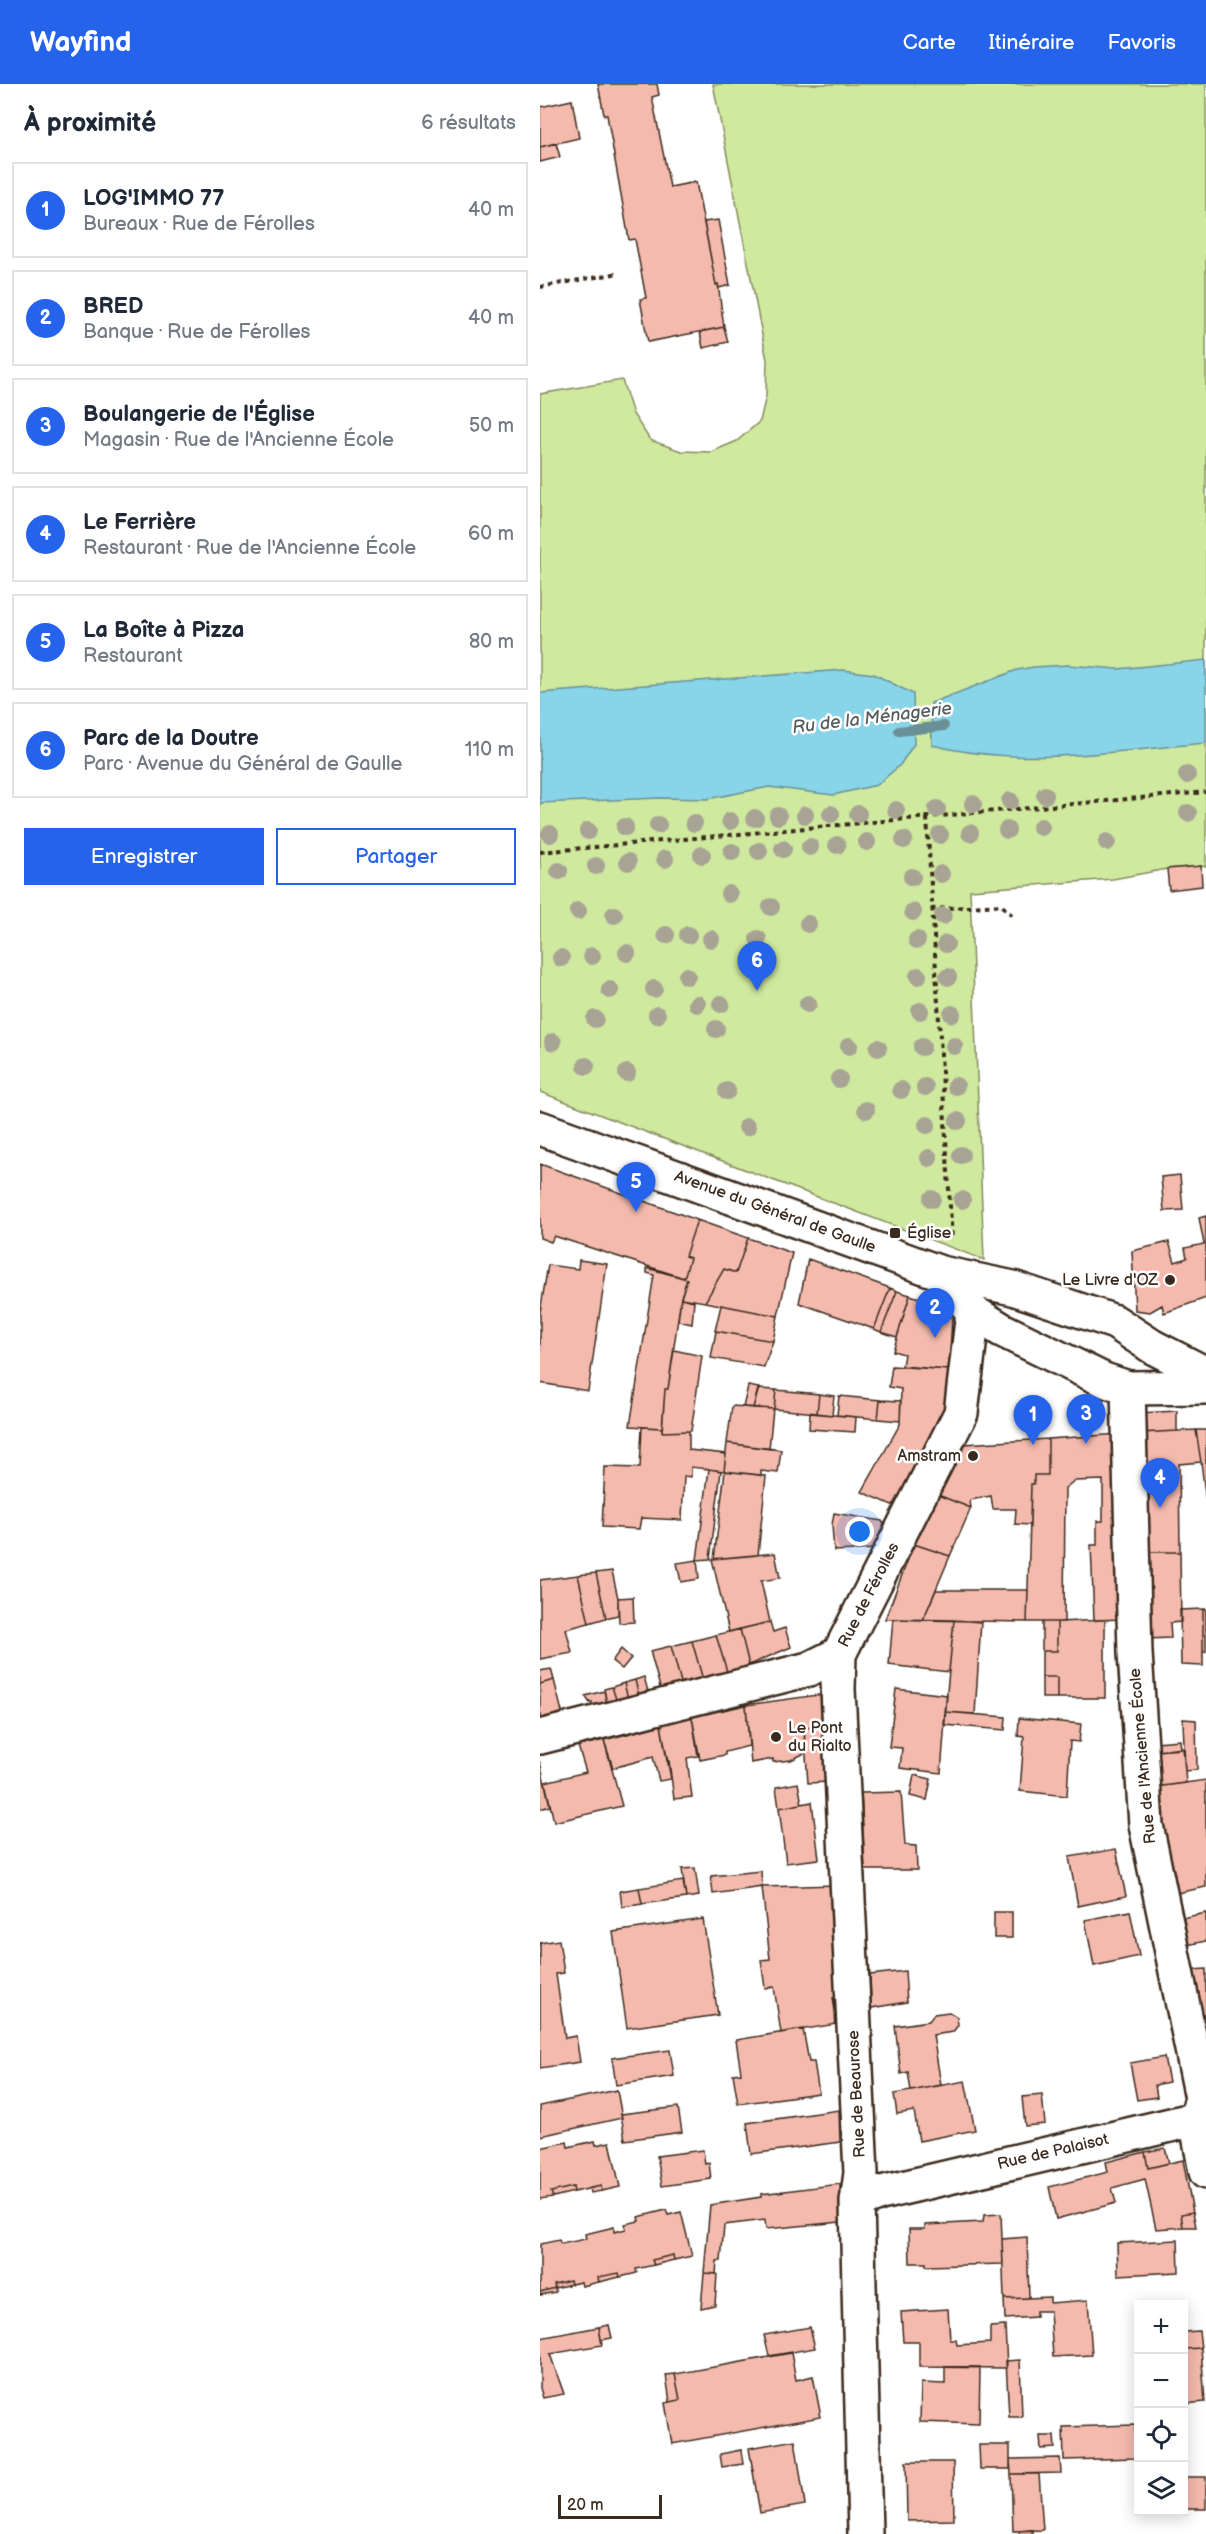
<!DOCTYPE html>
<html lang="fr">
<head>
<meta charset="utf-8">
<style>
  body { margin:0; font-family:"Balsamiq Sans",sans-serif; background:#f6f6f7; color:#1f2937 }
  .controls { position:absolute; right:18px; bottom:18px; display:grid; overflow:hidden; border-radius:0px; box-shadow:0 3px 15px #0003 }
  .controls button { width:54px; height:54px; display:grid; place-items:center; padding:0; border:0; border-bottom:2px solid #e0e1e3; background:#fff; color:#1f2937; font:30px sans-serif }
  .scale { position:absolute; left:18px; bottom:15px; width:104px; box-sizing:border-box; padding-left:6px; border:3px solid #3b2a1e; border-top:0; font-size:16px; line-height:21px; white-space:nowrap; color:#3b2a1e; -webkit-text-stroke:4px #fff; paint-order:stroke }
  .you { position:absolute; left:320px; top:1448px; width:21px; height:21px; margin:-15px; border:4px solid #fff; border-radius:50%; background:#1a73e8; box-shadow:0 0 0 9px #1a73e833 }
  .badge { display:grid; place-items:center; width:39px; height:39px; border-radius:50%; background:#2563eb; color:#fff; font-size:20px; font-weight:700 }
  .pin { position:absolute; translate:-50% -50px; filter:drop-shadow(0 2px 3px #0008) }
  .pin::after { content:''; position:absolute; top:32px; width:21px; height:18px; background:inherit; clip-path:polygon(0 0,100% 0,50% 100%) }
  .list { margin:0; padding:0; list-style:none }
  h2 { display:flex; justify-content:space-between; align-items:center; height:78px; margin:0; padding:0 24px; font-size:26px }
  h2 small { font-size:20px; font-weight:400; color:#747a83 }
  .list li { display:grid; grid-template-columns:39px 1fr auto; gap:18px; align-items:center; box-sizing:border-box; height:96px; margin:0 12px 12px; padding:0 12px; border:2px solid #e0e1e3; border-radius:0px }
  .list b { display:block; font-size:22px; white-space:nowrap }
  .list p { margin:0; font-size:20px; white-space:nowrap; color:#747a83 }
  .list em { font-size:20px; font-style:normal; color:#747a83 }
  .actions { display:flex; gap:12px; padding:18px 24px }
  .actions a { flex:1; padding:14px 0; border:2px solid #2563eb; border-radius:0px; text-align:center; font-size:21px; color:#2563eb }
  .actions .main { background:#2563eb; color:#fff }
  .icon { flex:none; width:33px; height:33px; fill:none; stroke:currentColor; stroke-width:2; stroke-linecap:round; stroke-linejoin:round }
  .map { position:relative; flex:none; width:666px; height:2450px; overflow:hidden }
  header { display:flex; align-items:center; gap:36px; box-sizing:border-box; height:84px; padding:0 30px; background:#2563eb; color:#fff }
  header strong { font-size:28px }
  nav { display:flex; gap:33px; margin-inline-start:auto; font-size:21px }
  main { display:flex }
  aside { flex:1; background:#fff }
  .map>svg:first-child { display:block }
</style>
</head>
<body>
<header>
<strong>Wayfind</strong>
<nav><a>Carte</a><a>Itinéraire</a><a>Favoris</a></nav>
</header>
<main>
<aside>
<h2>À proximité<small>6 résultats</small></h2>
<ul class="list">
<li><span class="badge">1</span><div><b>LOG'IMMO 77</b><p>Bureaux · Rue de Férolles</p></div><em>40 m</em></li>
<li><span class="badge">2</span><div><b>BRED</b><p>Banque · Rue de Férolles</p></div><em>40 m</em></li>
<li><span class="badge">3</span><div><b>Boulangerie de l'Église</b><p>Magasin · Rue de l'Ancienne École</p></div><em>50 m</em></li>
<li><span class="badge">4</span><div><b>Le Ferrière</b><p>Restaurant · Rue de l'Ancienne École</p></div><em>60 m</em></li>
<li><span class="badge">5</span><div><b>La Boîte à Pizza</b><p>Restaurant</p></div><em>80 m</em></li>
<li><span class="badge">6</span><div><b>Parc de la Doutre</b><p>Parc · Avenue du Général de Gaulle</p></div><em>110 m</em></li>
</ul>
<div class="actions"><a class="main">Enregistrer</a><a>Partager</a></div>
</aside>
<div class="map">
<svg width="666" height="2450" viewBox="0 0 666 2450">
  <rect width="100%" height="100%" fill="#fff"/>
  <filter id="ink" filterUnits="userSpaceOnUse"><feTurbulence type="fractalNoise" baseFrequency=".0167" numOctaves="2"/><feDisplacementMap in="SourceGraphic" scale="12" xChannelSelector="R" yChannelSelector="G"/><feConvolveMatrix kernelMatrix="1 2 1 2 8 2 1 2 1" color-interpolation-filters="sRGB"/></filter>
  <g filter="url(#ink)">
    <!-- green -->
    <path fill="#cfe99e" stroke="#858a5e" stroke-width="1.5" d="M173 0H666V782L627 785 573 795 430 806 444 1176 0 1008V310L82 296 93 330 110 356 141 367 171 368 197 357 220 337 226 312 227 276Z"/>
    <!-- water -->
    <path fill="#88d4e8" stroke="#699097" stroke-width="1.5" d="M666 576V659C576 667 481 684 392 661L391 619 477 586 494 583 528 581 578 585Z
      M303 586 334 590 373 610 374 660 360 681 337 701 293 711 229 703 167 715 120 714 0 719V609Z"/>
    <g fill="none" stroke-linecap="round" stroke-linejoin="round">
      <!-- stream -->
      <path stroke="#699097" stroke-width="10" d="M359 647 404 642"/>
    </g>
    <!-- building -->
    <path fill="#f4baae" stroke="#3b2a1e" stroke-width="1.5" d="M58 0H117L119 11 112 13 130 103 156 98 176 201 178 200 184 243 108 258 100 215 106 214 95 155 89 156 67 31H64Z
      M32 16 39 54 0 63V23Z
      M16 59 20 73 0 78V63Z
      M178 136 190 201 179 204 178 200 176 201 164 138Z
      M184 243 188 258 163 264 160 248Z
      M661 782 662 802 629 806 627 785Z
      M0 1080 157 1136 145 1172 150 1174 144 1194 14 1152 11 1158 0 1154Z
      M640 1091 643 1126 624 1127 621 1093Z
      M666 1132V1214L624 1229 622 1221 610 1228 595 1226 592 1167 629 1158 635 1178 647 1174 645 1164 664 1160 659 1134Z
      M157 1136 208 1154 196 1189 184 1185 165 1218 141 1214 147 1195 144 1194 150 1174 145 1172Z
      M208 1154 252 1169 238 1232 165 1218 184 1185 196 1189Z
      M268 1175 350 1204 334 1245 259 1219Z
      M39 1176 67 1180 48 1307 0 1299V1228L8 1181 38 1185Z
      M107 1184 147 1195 141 1213 128 1305H125L122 1344 90 1342 114 1191 107 1189Z
      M350 1204 357 1207 341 1248 334 1245Z
      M357 1207 370 1211 357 1253 341 1248Z
      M370 1211 395 1219 412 1234 409 1286 362 1282 364 1270 353 1267Z
      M141 1214 154 1217 152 1240 138 1237Z
      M181 1221 238 1232 233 1257 175 1247Z
      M176 1247 233 1257 224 1283 171 1274Z
      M134 1266 162 1272 151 1347 122 1348 125 1305H128Z
      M352 1282 409 1286 406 1331 363 1415 352 1421 322 1408 360 1340 361 1305 349 1303Z
      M208 1302 219 1304 213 1324 203 1323Z
      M218 1305 236 1306 234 1325 213 1324Z
      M236 1306 279 1310 277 1329 234 1325Z
      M279 1310 294 1312 292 1331 277 1329Z
      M299 1312 340 1316 338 1335 297 1331Z
      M340 1316 361 1317 360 1337 338 1335Z
      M192 1322 233 1325 229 1365 187 1359Z
      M637 1327V1347L600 1349 599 1329Z
      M270 1329 316 1333 315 1348 269 1345Z
      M102 1343 122 1344V1348L149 1347V1366L186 1370 184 1387 151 1383V1393L144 1392 142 1436 101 1434 99 1445 62 1443 65 1383 100 1384Z
      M656 1346H666V1418L661 1378Z
      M656 1346 661 1378 639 1380 640 1468H603L600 1349Z
      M580 1350 585 1535 554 1536 551 1461H557V1437H563V1396L534 1397 525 1404 524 1538H487L491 1400H494V1391H508V1355Z
      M508 1355V1391H494V1400H491L490 1441 475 1440 476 1425H453L451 1412 430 1416 431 1424 398 1411 424 1360Z
      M187 1359 241 1366 238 1389 221 1387V1391L184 1387Z
      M169 1385 181 1387 170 1475 157 1476Z
      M185 1387 226 1392 218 1471 174 1475Z
      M398 1411 431 1424 410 1472 374 1460Z
      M294 1429 342 1437 347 1445 337 1465 294 1467 292 1441Z
      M374 1460 410 1472 383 1536 345 1535Z
      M603 1468H640L641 1538 630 1539 631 1554 606 1555Z
      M235 1469 240 1494 221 1497 230 1538 189 1548 172 1475Z
      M157 1476 159 1495 141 1498 137 1479Z
      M72 1487 78 1514V1531L66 1534 56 1489Z
      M56 1489 66 1534 49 1539 38 1491Z
      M38 1491 49 1539 26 1545 32 1569 0 1575V1496Z
      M396 1506H488L487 1538 383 1536Z
      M93 1513 94 1538 79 1539 78 1514Z
      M663 1525V1582L641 1581 640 1526Z
      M663 1525H666V1568H663Z
      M353 1535 414 1536 409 1588 349 1581Z
      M414 1536 441 1538 435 1630 405 1628Z
      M565 1536V1614H517V1593H502V1567H517V1538Z
      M230 1538 233 1548 245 1544 251 1563 209 1581 200 1545Z
      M502 1538H517V1567H502Z
      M200 1545 209 1581 188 1591 176 1551Z
      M176 1551 188 1591 163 1596 152 1557Z
      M152 1557 163 1596 142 1602 131 1562Z
      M131 1562 142 1602 121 1607 110 1567Z
      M81 1565 91 1574 82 1585 72 1577Z
      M11 1585 14 1596 0 1600V1587Z
      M104 1593 109 1611 99 1612 95 1596Z
      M502 1593H517V1614H502Z
      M14 1596 23 1632 0 1637V1600Z
      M95 1596 99 1612 88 1615 84 1599Z
      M84 1599 88 1615 77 1618 72 1603Z
      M72 1603 77 1618 67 1620 64 1605Z
      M356 1605 407 1611 401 1689 360 1684 362 1664 349 1663Z
      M64 1607 67 1620 53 1625 52 1618 50 1619 45 1612Z
      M285 1610 288 1642 264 1644 265 1669 251 1676 233 1678V1675L211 1679 206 1621Z
      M206 1621 209 1662 185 1668V1671L160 1676 152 1633Z
      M405 1628 466 1633 465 1646 404 1641Z
      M152 1633 158 1672 147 1674 152 1713 134 1715 129 1677H127L121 1641Z
      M479 1634 541 1640 539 1658 530 1657 527 1712 480 1707 484 1653 478 1652Z
      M643 1635 656 1636 657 1686 645 1687Z
      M121 1641 131 1695 119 1697 113 1673 73 1684 64 1656Z
      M288 1642 289 1698 268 1699 264 1644Z
      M64 1656 82 1722 14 1738 5 1698 46 1688 38 1662Z
      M640 1656 641 1665 617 1667 616 1658Z
      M643 1664 646 1699 616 1703 617 1667Z
      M0 1678 10 1722 0 1725Z
      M374 1691 391 1695 387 1716 370 1712Z
      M666 1696V1803L637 1809 616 1703Z
      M258 1699 262 1720 239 1724 236 1703Z
      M361 1708 365 1761 376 1762 377 1786H325L321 1709Z
      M272 1718 279 1775 246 1779 239 1724Z
      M576 1765 586 1812 538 1822 529 1773Z
      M155 1784 159 1812 146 1814 142 1785Z
      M221 1787 222 1803 173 1810 171 1792Z
      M143 1797 146 1814 102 1820 99 1804Z
      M297 1801 293 1858H297V1914H293L297 1940 241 1949 234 1903 225 1904 221 1876 230 1875 222 1803Z
      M99 1804 102 1820 82 1823 80 1807Z
      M590 1827 599 1872 554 1882 545 1836Z
      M454 1828H472V1854H454Z
      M666 1829V1857L647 1861 641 1834Z
      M163 1835 178 1931 87 1944 73 1848Z
      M19 1856 24 1889 16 1890 25 1954 36 1952 40 1978 0 1984V1859Z
      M666 1885V1933H661L652 1886Z
      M365 1887 367 1918 331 1924 330 1891Z
      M409 1928 417 1933 418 1941 413 1948 393 1951 401 2001 371 2007 368 1988 361 1990 355 1942 389 1937 394 1930Z
      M263 1945 269 1978H274L279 2009 198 2020 193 1990 201 1989 196 1956Z
      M130 1966 134 1992 76 2001 72 1974Z
      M624 1973 629 1998 615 2001 617 2013 597 2016 590 1979Z
      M425 1997 435 2046 379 2057 374 2027 357 2030 354 2010Z
      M77 2006 82 2034 0 2052V2022Z
      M502 2011 505 2040 485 2042 482 2013Z
      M138 2023 142 2048 85 2056 81 2030Z
      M299 2026 300 2058 211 2070 207 2039Z
      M55 2057 56 2061 70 2058 80 2103 62 2107 61 2102 34 2108 33 2103 11 2108 13 2113 0 2115V2064L27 2058 28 2063Z
      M625 2064 629 2079 608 2084 605 2068Z
      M163 2066 165 2080 169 2079 171 2095 122 2102 117 2072Z
      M605 2068 608 2084 643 2076 653 2128 641 2130 643 2143 616 2145 605 2095 572 2104 576 2119 516 2135 509 2103 568 2088 566 2078Z
      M300 2100 301 2138 226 2145 225 2136 184 2141 181 2177H177L176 2190 164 2189 170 2121 221 2113V2110Z
      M61 2102 62 2107 51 2109 50 2104Z
      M33 2103 34 2108 13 2113 11 2108Z
      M126 2126 128 2131 141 2128 152 2172 134 2176 133 2171 112 2176 114 2181 96 2185 97 2189 80 2193 79 2189 58 2193 59 2198 42 2202 41 2198 31 2200 30 2196 14 2200 15 2204 0 2208V2160L19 2156 21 2160 46 2155 45 2150 74 2143V2148L86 2145 85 2140 99 2137 98 2133Z
      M653 2128 656 2143H643L641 2130Z
      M461 2130 463 2180 386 2182V2179H370L369 2145H385V2141L443 2138 444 2131Z
      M487 2153 489 2214 464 2215 462 2155Z
      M638 2156 639 2188 578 2191 577 2159Z
      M133 2171 134 2176 114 2181 112 2176Z
      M79 2189 80 2193 59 2198 58 2193Z
      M164 2189 177 2190 175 2221 161 2224Z
      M30 2196 31 2200 15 2204 14 2200Z
      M15 2204 16 2208 0 2211V2208Z
      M510 2213V2219L548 2216 552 2271 513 2273 510 2227H496V2233L465 2235 464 2215Z
      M408 2225 410 2256H416L417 2261 450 2259V2243L465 2242 467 2284 379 2283V2258H363L361 2228Z
      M69 2241 72 2254 61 2256 59 2243Z
      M59 2243 62 2261 10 2270 24 2310 3 2314 0 2304V2254Z
      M270 2243 275 2264 229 2272 224 2251Z
      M659 2247 661 2264 644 2265V2248Z
      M661 2264 665 2318 644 2320V2265Z
      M251 2269 256 2296 273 2292 281 2333 132 2360 125 2319 140 2316 135 2290Z
      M480 2276 482 2333H469L466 2277Z
      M405 2283H440L439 2340 380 2338 381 2299 405 2300Z
      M135 2290 140 2316 130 2318 126 2291Z
      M595 2341 596 2374 524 2376 523 2343Z
      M500 2352H514L515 2364 501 2365Z
      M255 2356 265 2421 220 2429 209 2364Z
      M439 2361H470V2385H440Z
      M201 2366 203 2380 182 2383 180 2370Z
      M520 2374 521 2389 471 2390 470 2375Z
      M366 2378H413L414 2436 367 2437Z
      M471 2390H499L503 2446 473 2447Z
      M644 2393H666V2425H644Z
      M492 2446V2450H479V2447Z"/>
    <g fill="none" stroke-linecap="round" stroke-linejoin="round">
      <defs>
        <path id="minor" d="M588 1304 595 1569 606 1741 662 2014 656 2035
          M299 1570 298 1605 321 2089 317 2118 325 2450
          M0 1653 269 1585 299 1570 421 1329 433 1228
          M317 2118 341 2109 656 2035 666 2088"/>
        <path id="secondary" d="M0 1044 401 1189 473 1204 575 1238 613 1263 666 1290
          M401 1189 433 1228 462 1246 564 1296 588 1304 666 1303"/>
      </defs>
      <!-- minor casing -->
      <use href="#minor" stroke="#3b2a1e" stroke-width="38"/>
      <!-- secondary casing -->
      <use href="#secondary" stroke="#3b2a1e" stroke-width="38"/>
      <!-- path -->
      <path stroke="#3b2a1e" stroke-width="4" stroke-dasharray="4.5 4.5" stroke-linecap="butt" d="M0 203 79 189
        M387 734 412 1156
        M0 768 666 708
        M391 825 461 821 473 832"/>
      <!-- minor -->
      <use href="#minor" stroke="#fff" stroke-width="33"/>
      <!-- secondary -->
      <use href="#secondary" stroke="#fff" stroke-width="33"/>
    </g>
    <!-- trees -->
    <g fill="#a8a495">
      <circle cx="647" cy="691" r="9"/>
      <circle cx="505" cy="711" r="9"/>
      <circle cx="470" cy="717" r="9"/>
      <circle cx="433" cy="720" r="9"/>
      <circle cx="397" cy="725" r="9"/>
      <circle cx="356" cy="726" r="9"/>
      <circle cx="648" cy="729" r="9"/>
      <circle cx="291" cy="730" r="9"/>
      <circle cx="318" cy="730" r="9"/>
      <circle cx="265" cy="731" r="9"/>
      <circle cx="238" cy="732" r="9"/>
      <circle cx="215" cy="734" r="9"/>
      <circle cx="190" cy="737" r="9"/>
      <circle cx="154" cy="739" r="9"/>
      <circle cx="118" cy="741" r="9"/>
      <circle cx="85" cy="743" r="9"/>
      <circle cx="501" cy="743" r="9"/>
      <circle cx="467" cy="746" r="9"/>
      <circle cx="48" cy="747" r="9"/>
      <circle cx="430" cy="749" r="9"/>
      <circle cx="10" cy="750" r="9"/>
      <circle cx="400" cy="751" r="9"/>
      <circle cx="364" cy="756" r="9"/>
      <circle cx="327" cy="758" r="9"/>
      <circle cx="567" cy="758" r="9"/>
      <circle cx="297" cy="761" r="9"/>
      <circle cx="270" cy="763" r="9"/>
      <circle cx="243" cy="765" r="9"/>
      <circle cx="219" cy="767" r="9"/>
      <circle cx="192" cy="768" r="9"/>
      <circle cx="162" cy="771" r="9"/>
      <circle cx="125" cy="775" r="9"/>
      <circle cx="88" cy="778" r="9"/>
      <circle cx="56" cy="782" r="9"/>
      <circle cx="19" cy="787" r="9"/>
      <circle cx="401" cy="790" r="9"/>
      <circle cx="372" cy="793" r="9"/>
      <circle cx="189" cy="810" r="9"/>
      <circle cx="231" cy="823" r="9"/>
      <circle cx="38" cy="827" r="9"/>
      <circle cx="373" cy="828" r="9"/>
      <circle cx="74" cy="831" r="9"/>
      <circle cx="403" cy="832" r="9"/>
      <circle cx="268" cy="840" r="9"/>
      <circle cx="126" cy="851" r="9"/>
      <circle cx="148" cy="851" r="9"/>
      <circle cx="171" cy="855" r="9"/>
      <circle cx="218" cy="855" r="9"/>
      <circle cx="377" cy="856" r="9"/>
      <circle cx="406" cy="860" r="9"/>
      <circle cx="87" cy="869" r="9"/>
      <circle cx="52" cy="872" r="9"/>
      <circle cx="21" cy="874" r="9"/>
      <circle cx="219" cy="885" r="9"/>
      <circle cx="147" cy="892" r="9"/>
      <circle cx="378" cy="892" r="9"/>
      <circle cx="408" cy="893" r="9"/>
      <circle cx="114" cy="905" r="9"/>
      <circle cx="70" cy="906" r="9"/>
      <circle cx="157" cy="920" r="9"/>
      <circle cx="181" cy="920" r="9"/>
      <circle cx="268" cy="920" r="9"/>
      <circle cx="380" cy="927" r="9"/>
      <circle cx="412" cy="930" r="9"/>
      <circle cx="117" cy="931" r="9"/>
      <circle cx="55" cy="935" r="9"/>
      <circle cx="176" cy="945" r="9"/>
      <circle cx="13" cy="958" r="9"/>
      <circle cx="309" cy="962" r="9"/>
      <circle cx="414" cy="962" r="9"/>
      <circle cx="382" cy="963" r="9"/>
      <circle cx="338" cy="964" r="9"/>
      <circle cx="46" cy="982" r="9"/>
      <circle cx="87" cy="989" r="9"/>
      <circle cx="299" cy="995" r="9"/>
      <circle cx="416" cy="1002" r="9"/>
      <circle cx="385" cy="1003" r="9"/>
      <circle cx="361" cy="1006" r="9"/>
      <circle cx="187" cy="1007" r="9"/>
      <circle cx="326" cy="1026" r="9"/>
      <circle cx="418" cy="1037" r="9"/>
      <circle cx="387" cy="1041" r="9"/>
      <circle cx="207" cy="1043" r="9"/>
      <circle cx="421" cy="1071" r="9"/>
      <circle cx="389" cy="1074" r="9"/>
      <circle cx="392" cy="1115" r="9"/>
      <circle cx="422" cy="1116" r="9"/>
    </g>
  </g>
  <!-- markers -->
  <g fill="#3b2a1e" stroke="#fff" stroke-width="2">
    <rect x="349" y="1143" width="12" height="12" rx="3"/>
    <circle cx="630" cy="1196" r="6"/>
    <circle cx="433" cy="1372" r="6"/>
    <circle cx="236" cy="1653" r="6"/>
  </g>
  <g text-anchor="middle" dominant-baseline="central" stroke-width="5" stroke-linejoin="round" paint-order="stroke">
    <!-- street labels -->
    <g font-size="16" fill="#3b2a1e" stroke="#fff">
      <text transform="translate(235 1128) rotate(20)">Avenue du Général de Gaulle</text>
      <text transform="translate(329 1511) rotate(-63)">Rue de Férolles</text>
      <text transform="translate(603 1672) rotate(-95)">Rue de l'Ancienne École</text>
      <text transform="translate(317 2010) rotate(-93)">Rue de Beaurose</text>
      <text transform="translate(513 2068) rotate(-13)">Rue de Palaisot</text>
    </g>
    <!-- poi labels -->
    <g font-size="16" fill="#3b2a1e" stroke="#fff" text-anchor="start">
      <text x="367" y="1149">Église</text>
      <text x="618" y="1196" text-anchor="end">Le Livre d'OZ</text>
      <text x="421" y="1372" text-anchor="end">Amstram</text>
      <text x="248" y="1644">Le Pont<tspan x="248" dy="18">du Rialto</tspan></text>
    </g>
    <!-- water labels -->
    <g font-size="18" font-style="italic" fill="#525d5b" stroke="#fff">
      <text transform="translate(332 634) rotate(-7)">Ru de la Ménagerie</text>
    </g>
  </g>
</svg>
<div class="controls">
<button>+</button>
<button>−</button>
<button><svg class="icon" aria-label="locate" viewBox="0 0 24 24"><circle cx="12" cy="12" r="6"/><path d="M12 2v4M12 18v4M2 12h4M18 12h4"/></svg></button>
<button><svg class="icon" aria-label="layers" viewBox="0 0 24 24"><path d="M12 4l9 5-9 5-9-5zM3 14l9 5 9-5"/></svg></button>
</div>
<div class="scale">20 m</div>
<div class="you"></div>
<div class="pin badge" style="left:493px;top:1361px">1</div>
<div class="pin badge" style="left:395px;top:1254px">2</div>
<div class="pin badge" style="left:546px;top:1360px">3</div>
<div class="pin badge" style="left:620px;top:1424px">4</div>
<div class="pin badge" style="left:96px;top:1128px">5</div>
<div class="pin badge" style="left:217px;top:907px">6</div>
</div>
</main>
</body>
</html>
